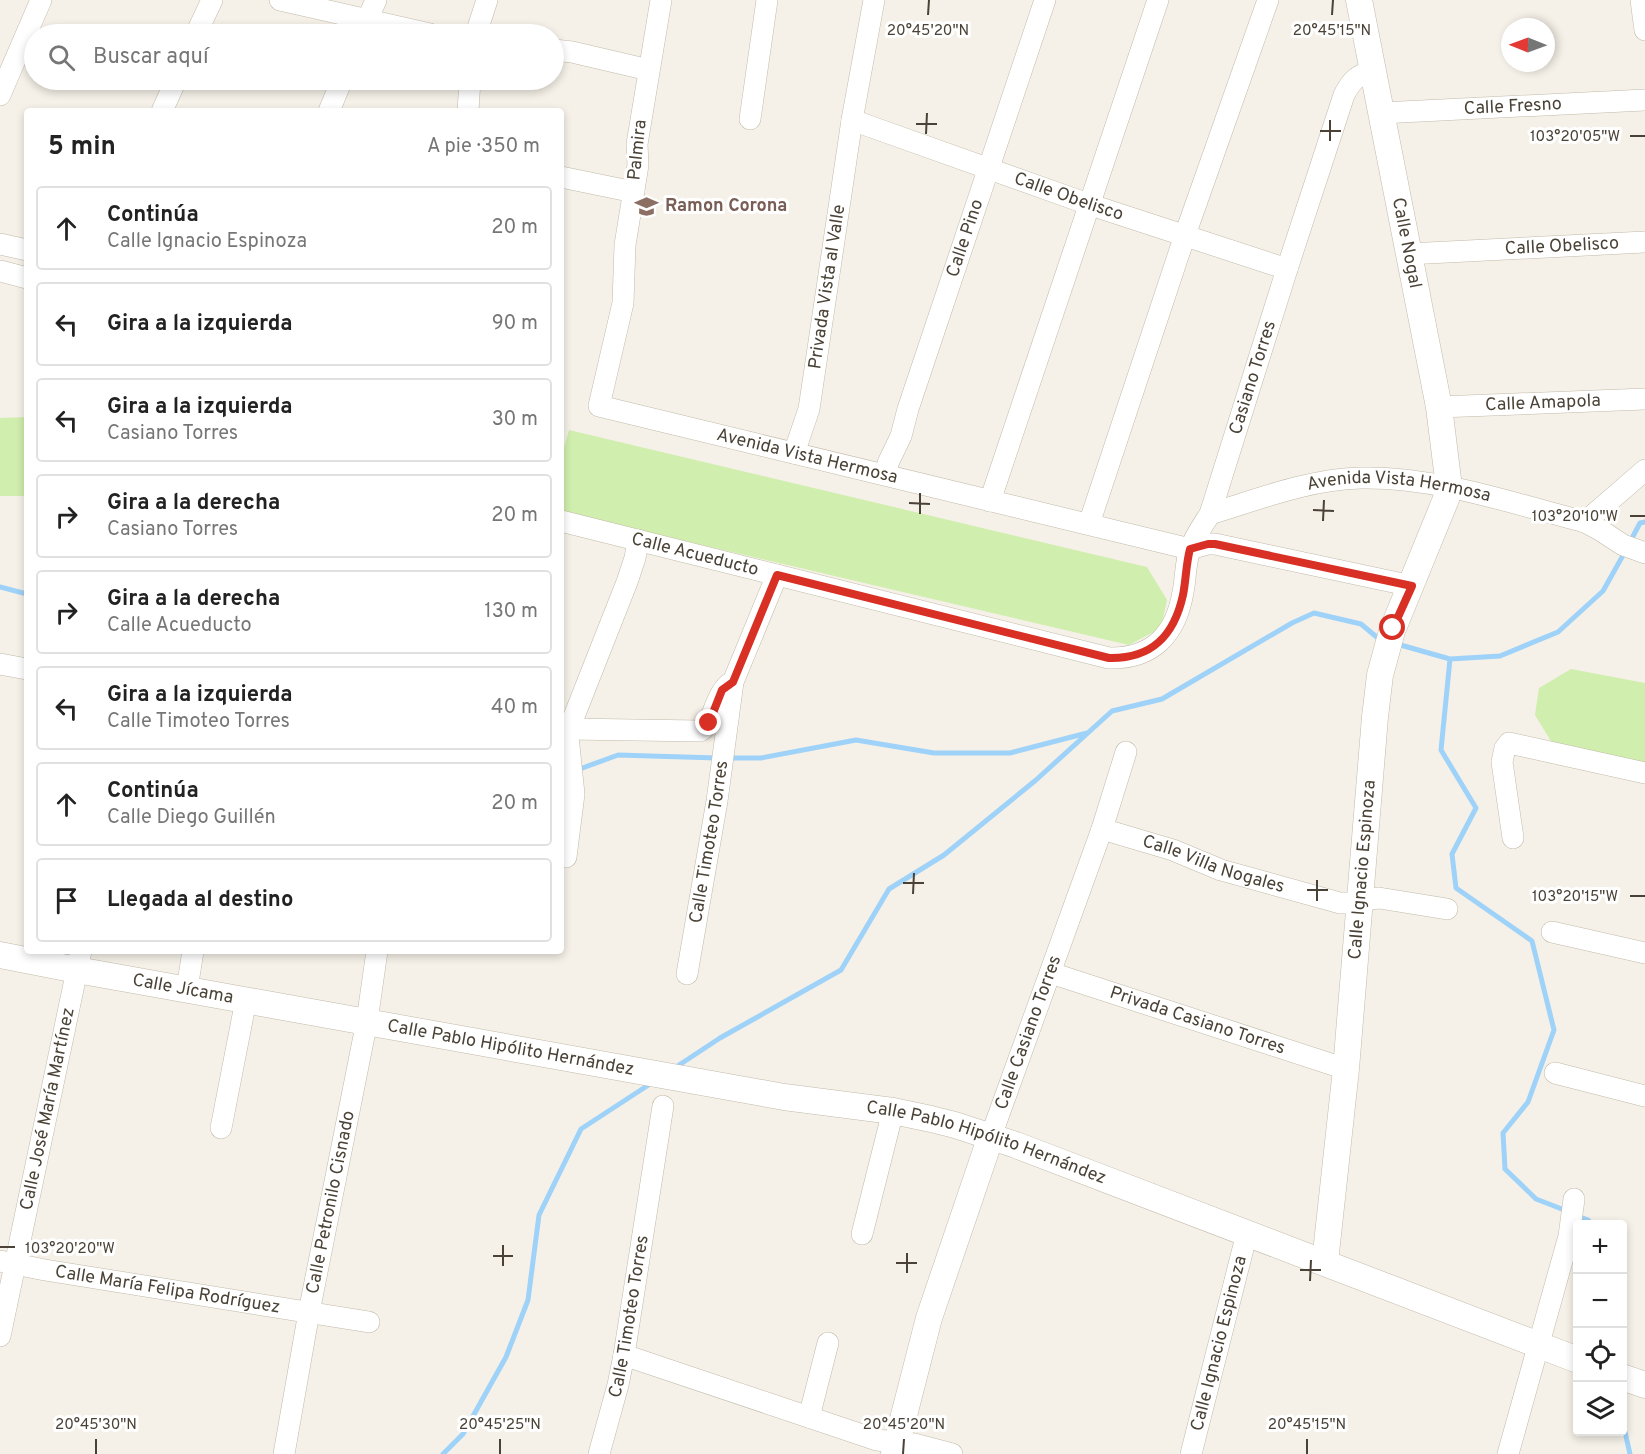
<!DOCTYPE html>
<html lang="es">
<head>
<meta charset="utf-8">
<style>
  body { margin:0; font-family:Overpass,sans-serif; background:#f2f2f2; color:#222 }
  .controls { position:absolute; right:18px; bottom:18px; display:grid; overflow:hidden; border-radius:6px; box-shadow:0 3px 9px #0003 }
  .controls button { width:54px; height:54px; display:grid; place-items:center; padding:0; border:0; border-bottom:2px solid #e0e0e0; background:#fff; color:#222; font:30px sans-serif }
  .compass { position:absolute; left:1501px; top:18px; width:54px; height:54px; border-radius:50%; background:#fff; box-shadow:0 3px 9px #0003; rotate:271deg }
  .stop { position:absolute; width:18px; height:18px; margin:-14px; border:4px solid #d93025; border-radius:50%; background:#fff }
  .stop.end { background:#d93025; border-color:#fff; box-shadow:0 2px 6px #0008 }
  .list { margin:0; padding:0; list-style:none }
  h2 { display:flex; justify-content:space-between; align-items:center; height:78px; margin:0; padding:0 24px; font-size:26px }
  h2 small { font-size:20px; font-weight:400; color:#767676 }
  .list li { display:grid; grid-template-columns:39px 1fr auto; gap:18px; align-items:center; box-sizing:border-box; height:84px; margin:0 12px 12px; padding:0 12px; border:2px solid #e0e0e0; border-radius:6px }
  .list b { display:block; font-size:22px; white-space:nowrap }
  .list p { margin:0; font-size:20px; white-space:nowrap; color:#767676 }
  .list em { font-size:20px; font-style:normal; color:#767676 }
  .icon { flex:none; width:33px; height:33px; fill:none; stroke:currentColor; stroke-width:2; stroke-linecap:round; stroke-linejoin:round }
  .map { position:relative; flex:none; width:1645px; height:1454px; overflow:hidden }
  .search { position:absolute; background:#fff; box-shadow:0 3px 9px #0003; left:24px; top:24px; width:540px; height:66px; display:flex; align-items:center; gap:15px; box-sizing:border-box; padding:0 21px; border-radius:33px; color:#767676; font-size:22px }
  .panel { position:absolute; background:#fff; box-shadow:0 3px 9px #0003; left:24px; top:108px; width:540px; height:846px; border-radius:6px }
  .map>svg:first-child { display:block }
</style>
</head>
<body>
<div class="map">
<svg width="1645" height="1454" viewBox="0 0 1645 1454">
  <rect width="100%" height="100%" fill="#f5f1e8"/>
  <!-- green -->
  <path fill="#d0eead" d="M27 417V496H0V418Z
    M569 430 1147 567 1167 600 1161 628 1129 645 561 512V458Z
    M1571 669 1645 683V765L1554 746 1535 715 1539 688Z"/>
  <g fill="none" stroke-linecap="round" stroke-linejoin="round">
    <!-- stream -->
    <path stroke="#9fd2f8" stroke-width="5" d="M1630 542 1640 523 1645 522
      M0 587 27 594
      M1397 644 1450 659 1500 656 1558 632 1603 591 1626 550
      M1450 659 1441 750 1476 808 1452 854 1456 888 1532 941 1554 1030 1528 1102 1503 1133 1505 1169 1536 1199 1567 1211
      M727 758H761L856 740 934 753H1010L1087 733
      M577 770 618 755 717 758
      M673 1069 720 1038 841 970 889 889 944 855 1036 780 1112 711 1162 699 1292 623 1314 613 1361 624 1379 639 1382 640
      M1575 1215 1588 1220 1592 1224
      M1622 1419 1630 1454
      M443 1454 463 1434 506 1357 528 1300 539 1215 581 1129 653 1082"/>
    <defs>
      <g id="minor">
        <path d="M280 0 430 34"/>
        <path id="s1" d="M661 0 637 144 638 165 625 245 623 303 599 406 1190 549 1208 544H1215L1412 586"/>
        <path d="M1641 0 1645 30"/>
        <path d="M196 34 212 0"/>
        <path d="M361 34 376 0"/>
        <path d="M476 34 487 0"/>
        <path d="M554 50 572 52 649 70"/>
        <path d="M0 95 41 0"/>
        <path d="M162 111 176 80"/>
        <path d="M329 111 342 80"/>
        <path d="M468 111 470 80"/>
        <path id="s2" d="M1381 113 1645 100"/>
        <path d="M750 119 767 0"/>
        <path id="s3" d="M852 120 1088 204 1287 269"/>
        <path d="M561 177 634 192"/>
        <path d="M0 244 27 250"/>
        <path id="s4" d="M1408 254 1645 242"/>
        <path d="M0 271 27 278"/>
        <path id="s5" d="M1439 407 1645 399"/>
        <path id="s6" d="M794 453 809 409 852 120 874 0"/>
        <path id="s7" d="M887 475 888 463 901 436 908 409 1045 0"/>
        <path d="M990 501 1158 0"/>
        <path id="s8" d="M1210 514C1259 499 1310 479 1361 478 1435 476 1514 504 1585 522L1600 530 1623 545 1645 553"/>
        <path id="s9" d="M561 521 1109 658C1153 659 1176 634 1183 592 1186 578 1185 563 1190 550 1194 537 1203 525 1210 514L1287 269 1344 95C1351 81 1357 75 1373 71"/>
        <path d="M1585 522 1645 470"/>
        <path d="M1089 524 1185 235 1268 0"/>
        <path d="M0 664 27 669"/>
        <path d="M569 729 700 731C714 724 713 698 729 684"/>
        <path id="s10" d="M1102 829 1173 850 1221 870 1340 903C1354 904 1366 899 1379 898L1447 909"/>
        <path d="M1513 838 1502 762 1505 748 1509 743 1645 773"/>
        <path d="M566 857 574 794 568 736 569 729 627 582 635 558 638 540"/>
        <path d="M1552 932 1645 953"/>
        <path id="s11" d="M1051 973 1346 1069"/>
        <path id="s12" d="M687 974 717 801 733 682 777 575"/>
        <path d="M187 989 193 951"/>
        <path d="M1555 1073 1645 1096"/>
        <path d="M221 1128 246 1000"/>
        <path id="s13" d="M991 1136 1102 829 1126 752"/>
        <path d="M862 1234 893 1111"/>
        <path id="s14" d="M0 1261 45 1270 369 1322"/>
        <path id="s15" d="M0 1336 81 951"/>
        <path d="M624 1355 877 1440 914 1444 952 1454"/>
        <path d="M809 1417 828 1343"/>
        <path id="s16" d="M284 1454 309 1312 367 1021 377 951"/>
        <path id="s17" d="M599 1454 618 1385 624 1355 663 1106"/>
        <path id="s18" d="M1191 1454 1247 1233"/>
        <path d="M1508 1454 1569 1236 1574 1199"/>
      </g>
      <g id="tertiary">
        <path id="s19" d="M0 955 77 970 784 1097 893 1111 931 1119 955 1125 1016 1145 1578 1360"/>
        <path id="s20" d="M1325 1262 1346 1069 1375 717 1380 675 1392 631 1446 499 1449 487 1439 407 1359 0"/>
        <path d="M1622 1377 1645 1385"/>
        <path d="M894 1454 929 1318 991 1136"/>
      </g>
    </defs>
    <!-- minor casing -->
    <use href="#minor" stroke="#c2baa9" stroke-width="22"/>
    <!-- tertiary casing -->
    <use href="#tertiary" stroke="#c2baa9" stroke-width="27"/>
    <!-- minor -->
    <use href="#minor" stroke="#fff" stroke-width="21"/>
    <!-- tertiary -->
    <use href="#tertiary" stroke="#fff" stroke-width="26"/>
  </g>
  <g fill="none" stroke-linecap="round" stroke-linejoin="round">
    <!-- route -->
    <path stroke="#d93025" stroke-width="8" d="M709 723 722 690 733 682 777 575 1109 658C1152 659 1174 636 1183 595 1186 580 1186 564 1190 549L1208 544H1215L1412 586 1393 628"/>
  </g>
  <!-- ticks -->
  <path fill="none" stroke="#4a4236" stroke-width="2" d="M928 15 929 0M1332 15 1333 0M916 124H937M1320 131H1341M926 134 927 113M1630 136H1645M1330 141V120M909 503 930 504M1313 510 1334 511M920 514V493M1630 516H1645M1323 521 1324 500M903 883H924M1307 890H1328M913 894 914 873M1630 896H1645M1317 901V880M0 1247H15M493 1256H513M896 1263H917M503 1266V1245M1300 1270H1321M907 1273V1253M1310 1281 1311 1260M96 1454V1439M500 1454V1439M903 1454 904 1439M1307 1454V1439"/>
  <!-- icons -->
  <defs>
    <symbol id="school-bare" viewBox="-9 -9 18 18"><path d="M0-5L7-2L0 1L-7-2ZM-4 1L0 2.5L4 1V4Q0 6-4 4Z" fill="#8d6e63" stroke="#fff" stroke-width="2.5" paint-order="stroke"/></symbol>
  </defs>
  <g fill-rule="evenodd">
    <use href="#school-bare" x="630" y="190" width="33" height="33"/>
  </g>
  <g text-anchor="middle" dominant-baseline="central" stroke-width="6" stroke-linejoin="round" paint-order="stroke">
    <!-- street labels -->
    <g font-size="18" fill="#4a4236" stroke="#fff">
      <text stroke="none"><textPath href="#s2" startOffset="132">Calle Fresno</textPath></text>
      <text transform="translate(638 150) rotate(-84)">Palmira</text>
      <text stroke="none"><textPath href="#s3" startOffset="230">Calle Obelisco</textPath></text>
      <text stroke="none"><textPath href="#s7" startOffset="250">Calle Pino</textPath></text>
      <text transform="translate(1406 243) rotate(79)">Calle Nogal</text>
      <text stroke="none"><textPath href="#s4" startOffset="154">Calle Obelisco</textPath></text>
      <text stroke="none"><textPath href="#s6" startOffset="170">Privada Vista al Valle</textPath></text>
      <text stroke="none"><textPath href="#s9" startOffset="902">Casiano Torres</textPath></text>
      <text stroke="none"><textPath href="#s5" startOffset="104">Calle Amapola</textPath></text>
      <text stroke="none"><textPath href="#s1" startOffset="626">Avenida Vista Hermosa</textPath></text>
      <text stroke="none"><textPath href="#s8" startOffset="194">Avenida Vista Hermosa</textPath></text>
      <text stroke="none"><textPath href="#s9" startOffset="138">Calle Acueducto</textPath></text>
      <text stroke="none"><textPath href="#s12" startOffset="134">Calle Timoteo Torres</textPath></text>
      <text stroke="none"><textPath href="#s10" startOffset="117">Calle Villa Nogales</textPath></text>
      <text stroke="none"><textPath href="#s20" startOffset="394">Calle Ignacio Espinoza</textPath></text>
      <text stroke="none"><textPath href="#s19" startOffset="186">Calle Jícama</textPath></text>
      <text stroke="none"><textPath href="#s11" startOffset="154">Privada Casiano Torres</textPath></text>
      <text stroke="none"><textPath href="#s13" startOffset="110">Calle Casiano Torres</textPath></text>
      <text stroke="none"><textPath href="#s19" startOffset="519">Calle Pablo Hipólito Hernández</textPath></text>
      <text stroke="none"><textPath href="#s15" startOffset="232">Calle José María Martínez</textPath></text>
      <text stroke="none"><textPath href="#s19" startOffset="1005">Calle Pablo Hipólito Hernández</textPath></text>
      <text stroke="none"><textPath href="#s16" startOffset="256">Calle Petronilo Cisnado</textPath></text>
      <text stroke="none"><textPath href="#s14" startOffset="170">Calle María Felipa Rodríguez</textPath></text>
      <text stroke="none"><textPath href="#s17" startOffset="141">Calle Timoteo Torres</textPath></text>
      <text stroke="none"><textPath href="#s18" startOffset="114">Calle Ignacio Espinoza</textPath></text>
    </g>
    <!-- education labels -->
    <g font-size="18" font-weight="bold" fill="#785e54" stroke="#fff" text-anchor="start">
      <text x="665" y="206">Ramon Corona</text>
    </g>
  </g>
  <g font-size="15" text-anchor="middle" fill="#4a4236" stroke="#fff" stroke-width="6" stroke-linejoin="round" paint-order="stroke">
    <text x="928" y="35">20°45'20"N</text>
    <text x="1332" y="35">20°45'15"N</text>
    <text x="1575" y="141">103°20'05"W</text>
    <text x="1575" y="521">103°20'10"W</text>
    <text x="1575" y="901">103°20'15"W</text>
    <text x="70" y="1253">103°20'20"W</text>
    <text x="96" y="1429">20°45'30"N</text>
    <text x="500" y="1429">20°45'25"N</text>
    <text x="904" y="1429">20°45'20"N</text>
    <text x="1307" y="1429">20°45'15"N</text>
  </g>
</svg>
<div class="controls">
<button>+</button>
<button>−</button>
<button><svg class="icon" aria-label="locate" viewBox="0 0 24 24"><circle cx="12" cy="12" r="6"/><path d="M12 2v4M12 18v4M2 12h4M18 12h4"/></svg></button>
<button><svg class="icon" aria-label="layers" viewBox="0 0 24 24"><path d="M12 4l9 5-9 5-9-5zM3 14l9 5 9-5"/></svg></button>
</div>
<svg class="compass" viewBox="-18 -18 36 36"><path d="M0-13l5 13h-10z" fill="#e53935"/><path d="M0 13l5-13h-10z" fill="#767676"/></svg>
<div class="stop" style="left:1393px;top:628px"></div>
<div class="stop end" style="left:709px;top:723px"></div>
<div class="search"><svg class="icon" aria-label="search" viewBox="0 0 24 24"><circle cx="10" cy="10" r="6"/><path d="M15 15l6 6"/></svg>Buscar aquí</div>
<section class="panel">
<h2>5 min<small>A pie · 350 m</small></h2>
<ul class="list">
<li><svg class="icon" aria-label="ahead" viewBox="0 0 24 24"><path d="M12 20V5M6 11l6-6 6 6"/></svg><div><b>Continúa</b><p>Calle Ignacio Espinoza</p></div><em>20 m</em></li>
<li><svg class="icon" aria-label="left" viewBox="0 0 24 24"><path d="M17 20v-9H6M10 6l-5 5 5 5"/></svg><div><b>Gira a la izquierda</b></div><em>90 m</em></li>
<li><svg class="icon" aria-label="left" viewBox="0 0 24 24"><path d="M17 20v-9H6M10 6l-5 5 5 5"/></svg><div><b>Gira a la izquierda</b><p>Casiano Torres</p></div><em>30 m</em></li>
<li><svg class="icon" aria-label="right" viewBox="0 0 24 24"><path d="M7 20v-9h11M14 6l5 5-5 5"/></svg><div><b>Gira a la derecha</b><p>Casiano Torres</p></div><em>20 m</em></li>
<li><svg class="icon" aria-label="right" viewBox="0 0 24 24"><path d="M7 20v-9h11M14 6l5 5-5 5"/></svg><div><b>Gira a la derecha</b><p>Calle Acueducto</p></div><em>130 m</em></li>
<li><svg class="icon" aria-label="left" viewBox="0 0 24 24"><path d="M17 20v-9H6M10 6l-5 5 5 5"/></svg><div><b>Gira a la izquierda</b><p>Calle Timoteo Torres</p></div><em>40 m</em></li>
<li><svg class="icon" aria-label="ahead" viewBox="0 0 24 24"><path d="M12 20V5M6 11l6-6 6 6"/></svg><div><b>Continúa</b><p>Calle Diego Guillén</p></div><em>20 m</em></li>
<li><svg class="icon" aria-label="arrive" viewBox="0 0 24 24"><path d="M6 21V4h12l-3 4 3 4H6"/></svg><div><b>Llegada al destino</b></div></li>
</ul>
</section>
</div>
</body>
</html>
